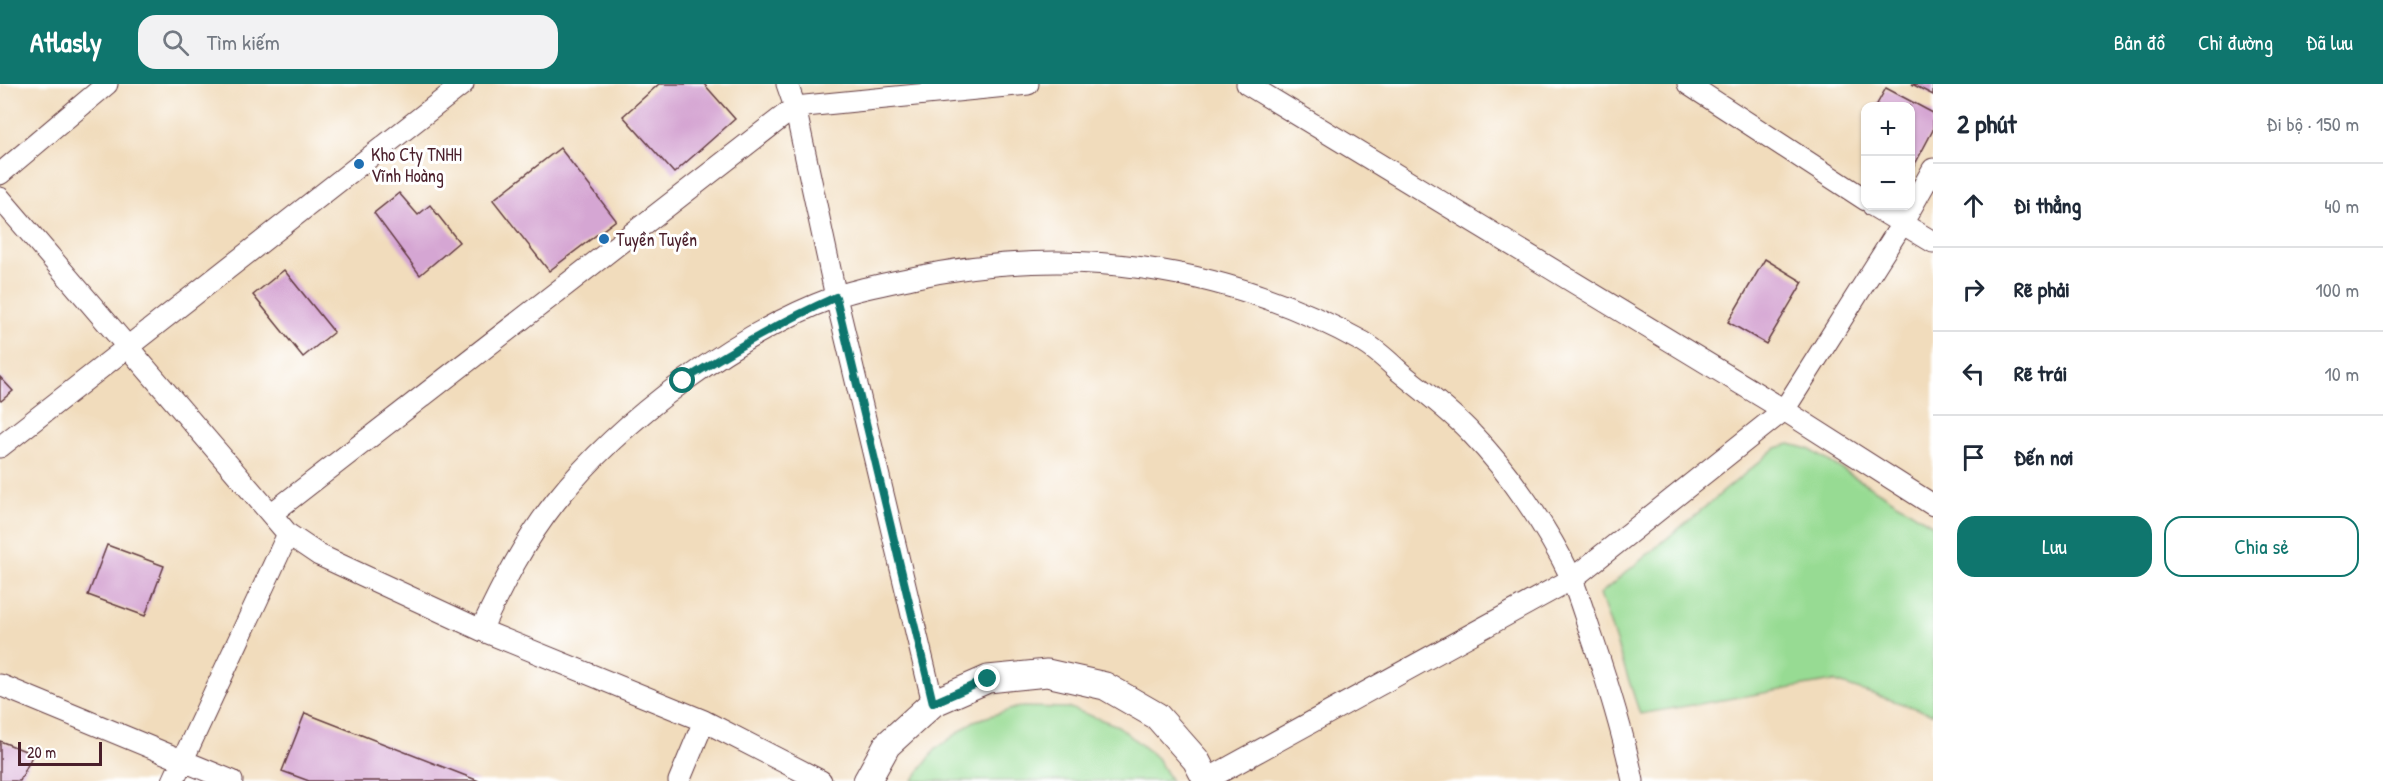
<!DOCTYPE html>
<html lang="vi">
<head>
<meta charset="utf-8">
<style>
  body { margin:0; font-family:"Patrick Hand",sans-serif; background:#f2f2f3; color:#1f2937 }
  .controls { position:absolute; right:18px; top:18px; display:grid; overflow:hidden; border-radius:12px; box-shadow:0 2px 4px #0004 }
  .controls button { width:54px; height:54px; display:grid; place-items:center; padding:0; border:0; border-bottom:2px solid #e0e1e3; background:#fff; color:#1f2937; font:30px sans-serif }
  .scale { position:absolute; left:18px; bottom:15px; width:84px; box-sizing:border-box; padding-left:6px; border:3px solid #4a1f2b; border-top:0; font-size:16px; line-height:21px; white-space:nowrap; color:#4a1f2b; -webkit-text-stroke:4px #fff; paint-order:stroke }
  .stop { position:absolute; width:18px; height:18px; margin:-14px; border:4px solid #0f766e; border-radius:50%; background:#fff }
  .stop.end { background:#0f766e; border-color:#fff; box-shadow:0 2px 6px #0008 }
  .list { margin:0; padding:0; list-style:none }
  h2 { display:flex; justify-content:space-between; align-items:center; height:78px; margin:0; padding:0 24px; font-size:26px }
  h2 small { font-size:20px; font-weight:400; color:#747a83 }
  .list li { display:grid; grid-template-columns:39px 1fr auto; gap:18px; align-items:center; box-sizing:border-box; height:84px; padding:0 24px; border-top:2px solid #e0e1e3 }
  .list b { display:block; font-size:22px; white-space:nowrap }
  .list em { font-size:20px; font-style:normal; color:#747a83 }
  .actions { display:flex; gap:12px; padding:18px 24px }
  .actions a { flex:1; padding:14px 0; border:2px solid #0f766e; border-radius:18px; text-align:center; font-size:21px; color:#0f766e }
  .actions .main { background:#0f766e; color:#fff }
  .icon { flex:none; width:33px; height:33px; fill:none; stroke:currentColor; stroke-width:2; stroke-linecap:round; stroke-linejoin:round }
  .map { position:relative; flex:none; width:1933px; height:697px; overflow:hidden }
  header { display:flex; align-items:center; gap:36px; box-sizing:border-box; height:84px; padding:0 30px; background:#0f766e; color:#fff }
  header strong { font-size:28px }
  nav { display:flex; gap:33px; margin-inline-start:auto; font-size:21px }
  .search { width:420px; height:54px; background:#f2f2f3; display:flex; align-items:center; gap:15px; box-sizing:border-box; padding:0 21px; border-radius:18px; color:#747a83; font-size:22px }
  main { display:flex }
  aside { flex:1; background:#fff }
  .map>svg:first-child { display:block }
</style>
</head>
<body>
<header>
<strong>Atlasly</strong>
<div class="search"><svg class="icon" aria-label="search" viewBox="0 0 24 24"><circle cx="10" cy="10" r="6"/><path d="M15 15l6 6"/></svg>Tìm kiếm</div>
<nav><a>Bản đồ</a><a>Chỉ đường</a><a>Đã lưu</a></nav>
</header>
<main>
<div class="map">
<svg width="1933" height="697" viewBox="0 0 1933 697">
  <rect width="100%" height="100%" fill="#fff"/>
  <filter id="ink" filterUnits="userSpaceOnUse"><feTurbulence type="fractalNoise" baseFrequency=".0167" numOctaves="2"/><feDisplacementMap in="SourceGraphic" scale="12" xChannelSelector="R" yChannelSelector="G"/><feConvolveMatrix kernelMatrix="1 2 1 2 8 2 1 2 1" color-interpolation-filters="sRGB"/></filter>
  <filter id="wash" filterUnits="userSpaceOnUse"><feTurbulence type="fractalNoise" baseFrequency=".008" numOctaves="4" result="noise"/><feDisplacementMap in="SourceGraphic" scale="24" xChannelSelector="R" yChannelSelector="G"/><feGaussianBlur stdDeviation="1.35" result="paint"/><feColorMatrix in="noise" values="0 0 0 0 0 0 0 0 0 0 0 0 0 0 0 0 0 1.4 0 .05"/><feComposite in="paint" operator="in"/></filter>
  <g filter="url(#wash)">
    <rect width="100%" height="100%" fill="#f1dcbc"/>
    <!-- green -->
    <path fill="#97db93" stroke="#707d5f" stroke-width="1.5" d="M1790 360 1809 365 1933 441V630L1833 597 1640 630 1600 510 1776 364Z
      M1019 623 1070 624 1118 642 1157 674 1171 697H912L936 665 974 637Z"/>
    <g id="blocks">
      <!-- building -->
      <path fill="#d5a6d3" d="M659 0H704L735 35 674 89 623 32Z
        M1912 0H1933V11Z
        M1886 4 1933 29V46L1913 84 1910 82V22H1876Z
        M560 64 616 136 549 187 493 116Z
        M399 109 418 131 430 121 459 158 420 191 374 129Z
        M1765 175 1803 198 1766 260 1728 238Z
        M284 186 334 248 303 273 253 211Z
        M0 293 13 307 1 317 0 316Z
        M107 461 164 482 145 532 88 511Z
        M305 629 479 697H309L282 687Z
        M0 657 33 670 20 697H0Z"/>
    </g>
  </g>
  <g filter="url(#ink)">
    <use href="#blocks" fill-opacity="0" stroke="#633b41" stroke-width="1.5"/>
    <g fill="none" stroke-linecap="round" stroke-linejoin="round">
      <defs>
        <path id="minor" d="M787 0 795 23 836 213 933 619
          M1247 0 1784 326 1933 421
          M1688 0 1866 116
          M0 90 107 0
          M0 114 288 450 319 471 481 546 704 637 821 697
          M1873 122 1933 158
          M0 363 463 0
          M271 430 795 23 1028 0
          M481 546C502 501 525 456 556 417 621 335 737 249 835 213 859 204 886 200 912 194 1068 160 1223 180 1363 258 1377 266 1389 278 1400 288 1424 308 1451 327 1472 350 1509 388 1548 445 1571 493 1579 512 1585 533 1592 553 1608 600 1623 648 1633 697
          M0 601 232 697
          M1206 696 1572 495 1784 326 1902 140 1933 85
          M173 697 288 450
          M679 697 704 637"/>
        <path id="tertiary" d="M867 697 887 661 933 619 988 595 1047 589 1105 602 1157 632 1196 676 1207 697"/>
      </defs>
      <!-- minor casing -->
      <use href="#minor" stroke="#633b41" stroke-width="23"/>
      <!-- tertiary casing -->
      <use href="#tertiary" stroke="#633b41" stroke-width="29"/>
      <!-- minor -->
      <use href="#minor" stroke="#fff" stroke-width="21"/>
      <!-- tertiary -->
      <use href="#tertiary" stroke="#fff" stroke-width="27"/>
    </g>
  </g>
  <g fill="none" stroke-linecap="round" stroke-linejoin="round" filter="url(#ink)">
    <!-- route -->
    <path stroke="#0f766e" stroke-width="8" d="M683 297C733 266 782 237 836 213L933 619 988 595"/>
  </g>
  <!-- markers -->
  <g fill="#1f6fb2" stroke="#fff" stroke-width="2">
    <circle cx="359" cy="80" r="6"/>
    <circle cx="604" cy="155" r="6"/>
  </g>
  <g text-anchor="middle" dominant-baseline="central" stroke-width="6" stroke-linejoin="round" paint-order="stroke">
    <!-- poi labels -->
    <g font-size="18" fill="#4a1f2b" stroke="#fff" text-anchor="start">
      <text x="371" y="70">Kho Cty TNHH<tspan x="371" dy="21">Vĩnh Hoàng</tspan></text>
      <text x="616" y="155">Tuyền Tuyền</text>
    </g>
  </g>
</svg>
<div class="controls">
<button>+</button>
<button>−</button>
</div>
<div class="scale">20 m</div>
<div class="stop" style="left:683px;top:297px"></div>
<div class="stop end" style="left:988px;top:595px"></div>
</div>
<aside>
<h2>2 phút<small>Đi bộ · 150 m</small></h2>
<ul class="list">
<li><svg class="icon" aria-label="ahead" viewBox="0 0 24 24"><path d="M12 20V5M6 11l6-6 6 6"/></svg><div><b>Đi thẳng</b></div><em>40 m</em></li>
<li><svg class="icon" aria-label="right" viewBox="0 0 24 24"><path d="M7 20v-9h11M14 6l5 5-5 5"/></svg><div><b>Rẽ phải</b></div><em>100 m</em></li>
<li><svg class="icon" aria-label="left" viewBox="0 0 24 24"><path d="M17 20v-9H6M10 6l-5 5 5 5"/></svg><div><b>Rẽ trái</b></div><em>10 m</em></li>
<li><svg class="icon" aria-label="arrive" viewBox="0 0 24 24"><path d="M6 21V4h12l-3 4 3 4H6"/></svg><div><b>Đến nơi</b></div></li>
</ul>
<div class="actions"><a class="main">Lưu</a><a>Chia sẻ</a></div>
</aside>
</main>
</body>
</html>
